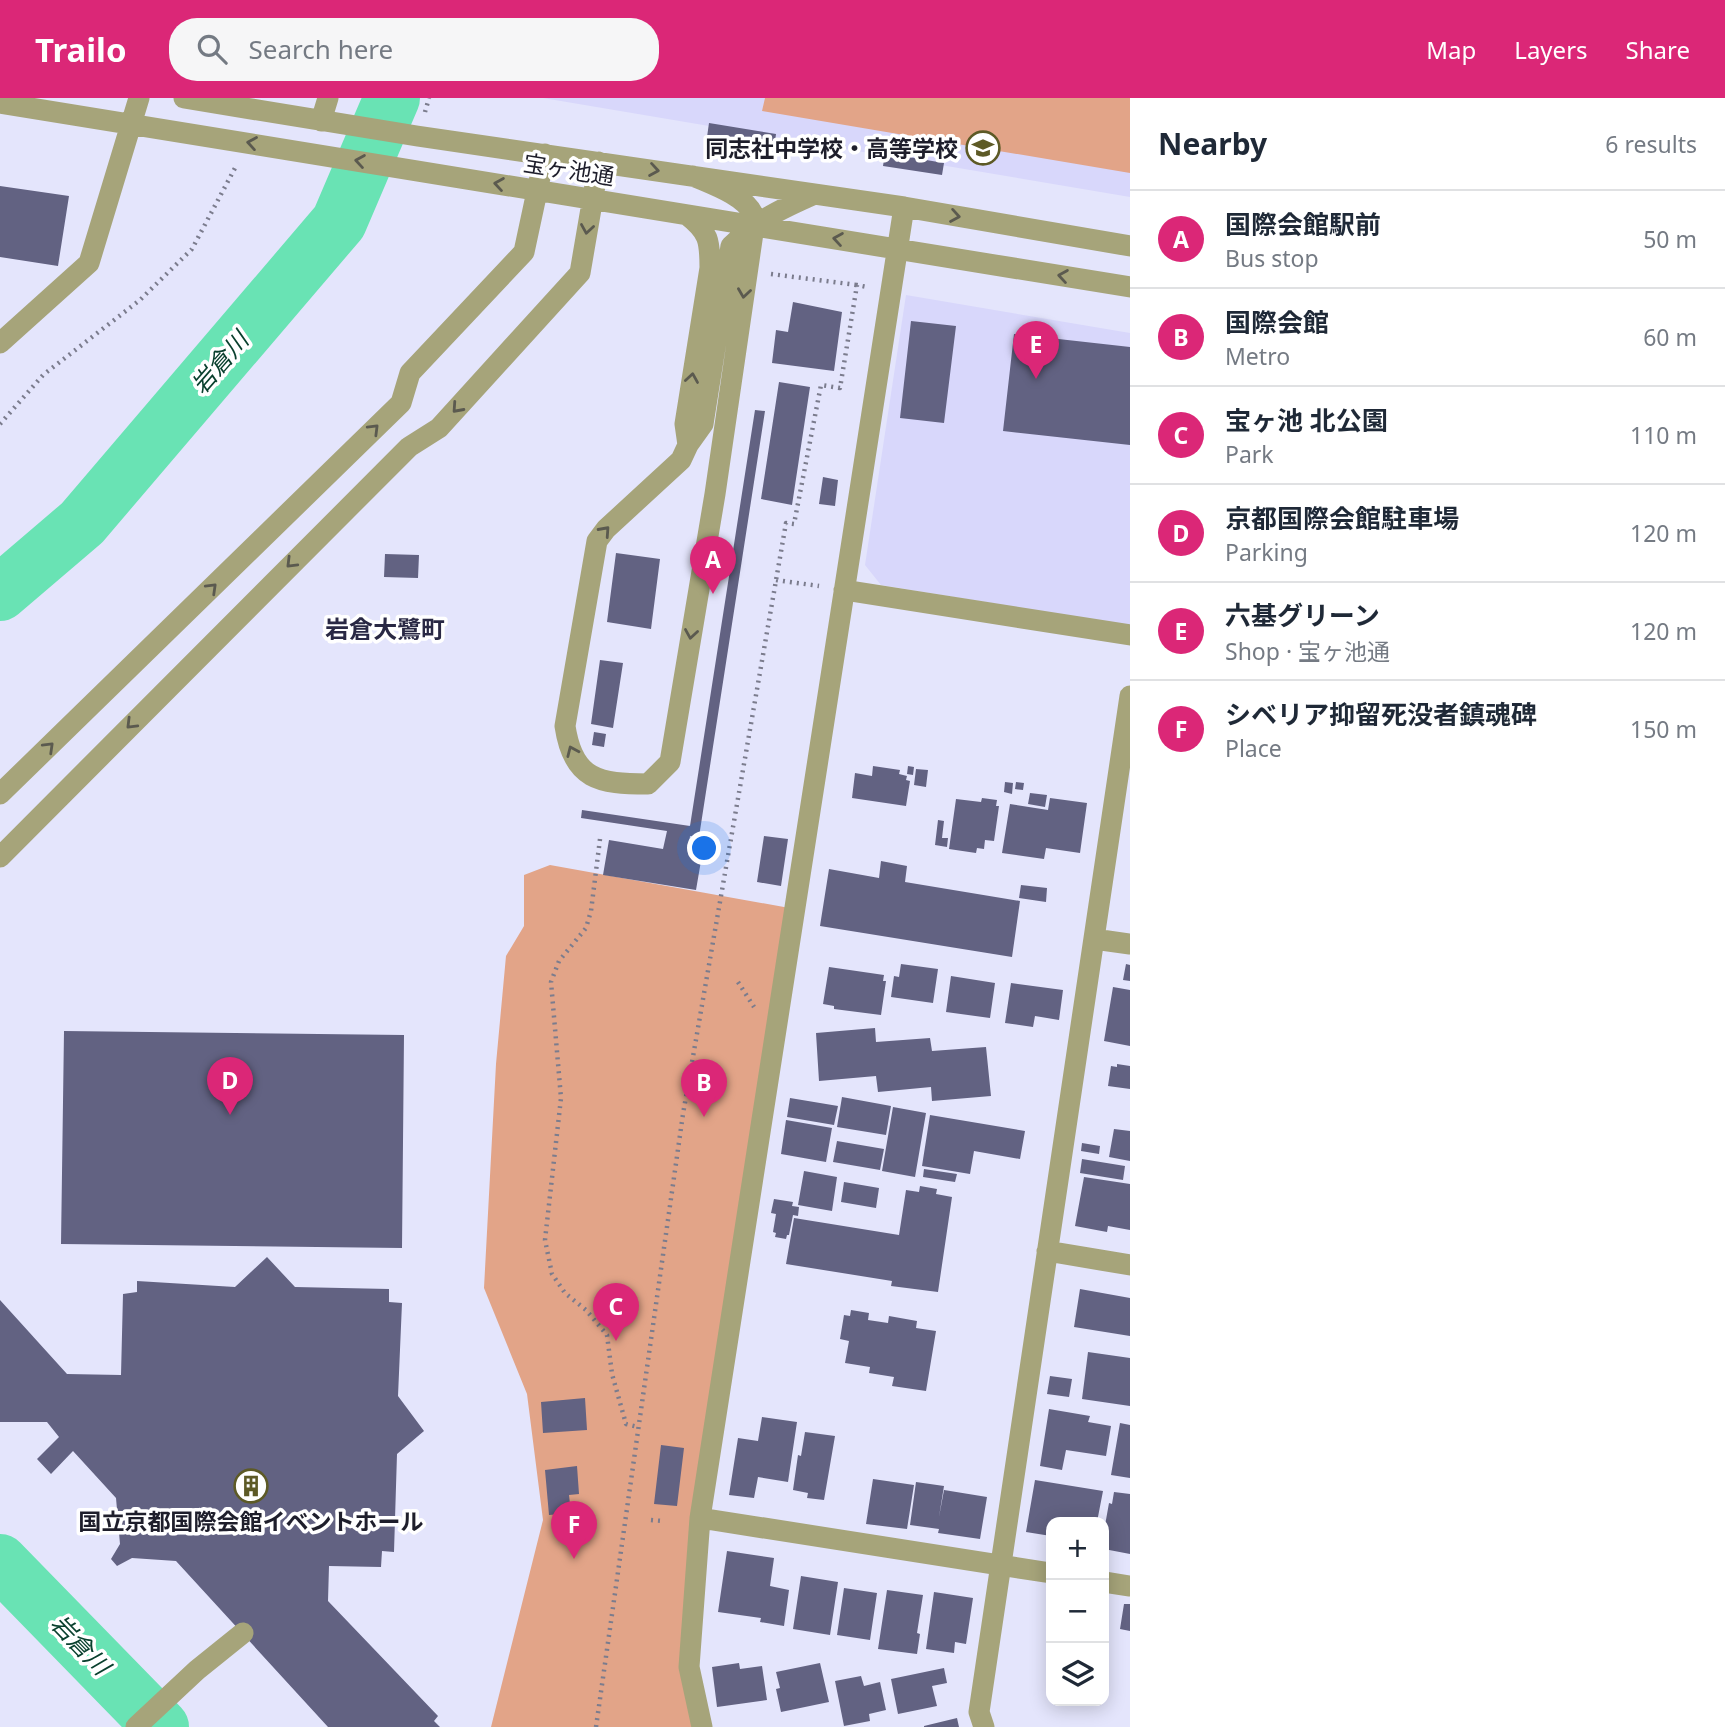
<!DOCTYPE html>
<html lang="en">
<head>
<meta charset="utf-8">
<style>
  body { margin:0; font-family:"Noto Sans","Noto Sans JP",sans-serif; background:#f6f6f7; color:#1f2937 }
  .controls { position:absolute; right:21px; bottom:21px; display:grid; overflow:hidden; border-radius:14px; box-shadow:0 4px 18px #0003 }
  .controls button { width:63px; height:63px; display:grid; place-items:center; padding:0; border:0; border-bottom:2px solid #e0e1e3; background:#fff; color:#1f2937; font:35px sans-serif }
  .you { position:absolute; left:705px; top:751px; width:24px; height:24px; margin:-18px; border:5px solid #fff; border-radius:50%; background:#1a73e8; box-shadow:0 0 0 10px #1a73e833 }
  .badge { display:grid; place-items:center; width:46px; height:46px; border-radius:50%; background:#db2777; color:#fff; font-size:23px; font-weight:700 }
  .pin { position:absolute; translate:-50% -58px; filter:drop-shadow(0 2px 4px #0008) }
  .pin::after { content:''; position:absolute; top:37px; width:24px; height:21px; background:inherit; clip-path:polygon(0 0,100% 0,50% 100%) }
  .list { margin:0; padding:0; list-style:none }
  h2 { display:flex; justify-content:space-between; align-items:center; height:91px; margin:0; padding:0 28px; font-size:30px }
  h2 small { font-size:23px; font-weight:400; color:#747a83 }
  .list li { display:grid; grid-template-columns:46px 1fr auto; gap:21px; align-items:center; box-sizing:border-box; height:98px; padding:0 28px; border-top:2px solid #e0e1e3 }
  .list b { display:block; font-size:26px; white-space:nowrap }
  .list p { margin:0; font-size:23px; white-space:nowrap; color:#747a83 }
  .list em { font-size:23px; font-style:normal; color:#747a83 }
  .icon { flex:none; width:38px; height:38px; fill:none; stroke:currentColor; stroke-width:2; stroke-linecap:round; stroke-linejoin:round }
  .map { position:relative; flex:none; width:1130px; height:1629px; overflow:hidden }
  header { display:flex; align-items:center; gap:42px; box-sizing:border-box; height:98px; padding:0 35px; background:#db2777; color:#fff }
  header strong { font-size:33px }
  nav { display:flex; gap:38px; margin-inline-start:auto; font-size:24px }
  .search { width:490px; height:63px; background:#f6f6f7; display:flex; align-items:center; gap:18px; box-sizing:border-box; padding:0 24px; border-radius:28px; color:#747a83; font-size:26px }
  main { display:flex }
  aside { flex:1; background:#fff }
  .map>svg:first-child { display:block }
</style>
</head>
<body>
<header>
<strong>Trailo</strong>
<div class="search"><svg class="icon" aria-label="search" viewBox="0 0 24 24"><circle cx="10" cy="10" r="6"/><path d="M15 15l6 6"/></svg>Search here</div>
<nav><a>Map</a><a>Layers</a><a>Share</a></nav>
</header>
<main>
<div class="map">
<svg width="1130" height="1629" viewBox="0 0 1130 1629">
  <rect width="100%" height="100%" fill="#e4e5fc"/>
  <!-- built -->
  <path fill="#d8d7fb" d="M543 0H1130V99Z
    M906 197 1130 235V528L881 487 865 467Z"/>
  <!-- green -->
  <path fill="#e2a488" d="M765 0H1130V75L762 13Z
    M550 767 795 811 692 1511 702 1629H491L543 1422 527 1296 484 1190 496 966 506 858 524 828V777Z"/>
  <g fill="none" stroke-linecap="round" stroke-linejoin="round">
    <!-- river -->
    <path stroke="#69e3b4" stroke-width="56" d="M0 495 82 425 339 124 392 0
      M0 1464 161 1629"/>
  </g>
  <!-- building -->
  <path fill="#626282" d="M709 25 776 36 774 51 707 39Z
    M885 55 944 65 942 77 883 68Z
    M0 88 69 98 58 168 0 159Z
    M793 204 842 214 834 273 772 265 776 232 788 234Z
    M911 223 956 228 944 325 900 320Z
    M1014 236 1130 249V347L1003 333Z
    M779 284 810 289 792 407 761 401Z
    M755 312 765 313 699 739 690 738 688 755 702 757 696 792 603 777 609 742 663 751 667 733 581 720 582 712 690 728Z
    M823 379 838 382 835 408 819 406Z
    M616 455 660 461 651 531 607 524Z
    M385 456 419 457 418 480 384 479Z
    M600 562 623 565 613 630 591 626Z
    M594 634 606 636 604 649 592 647Z
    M873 668 900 672 899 676 907 678 906 682 910 683 906 708 852 700 855 675 872 678Z
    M908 668 914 669 913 677 907 676Z
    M916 671 928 672 926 689 914 687Z
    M1005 684 1013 685 1012 696 1004 694Z
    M1016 684 1024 685 1023 692 1015 691Z
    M1030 695 1047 697 1045 709 1028 706Z
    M982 700 997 702 996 708H999L994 743 985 742 984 751 977 750 976 755 949 751 956 701 981 704Z
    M1050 700 1087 705 1080 755 1046 750 1044 761 1002 755 1010 706 1048 712Z
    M938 722 944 723 942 740H948L947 749 935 747Z
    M764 738 788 741 781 788 757 784Z
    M881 763 907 768 905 784 1020 803 1012 859 820 828 829 771 879 780Z
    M1021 787 1047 790 1046 804 1019 800Z
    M901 866 938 871 933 905 891 899 894 878 899 879Z
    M1126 866 1130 867V883L1123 882Z
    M829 869 884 877 883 883H886L881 917 834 911V908L823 906Z
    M951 878 995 885 990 920 946 914Z
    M1011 885 1063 892 1059 922 1035 918 1033 929 1005 925Z
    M1113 889 1130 892V948L1104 943Z
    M875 930 876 944 930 940 932 953 986 949 991 998 932 1003 931 989 878 994 876 978 819 983 816 935Z
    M64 933 404 937 402 1150 61 1146Z
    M1117 966 1130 968V991L1108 988 1111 968 1117 969Z
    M842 999 891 1008 886 1037 837 1029Z
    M790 1000 838 1008 834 1027 787 1019Z
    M893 1009 926 1015 915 1079 882 1073Z
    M930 1017 1025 1033 1020 1061 974 1053 970 1076 922 1068Z
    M786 1022 832 1030 826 1064 781 1056Z
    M1114 1031 1130 1033V1063L1109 1059Z
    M837 1043 884 1051 880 1072 833 1064Z
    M1082 1045 1100 1048 1099 1056 1081 1053Z
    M1082 1061 1125 1068 1123 1082 1080 1075Z
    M924 1071 957 1076 955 1084 923 1079Z
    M804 1073 837 1079 832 1113 798 1107Z
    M1084 1079 1130 1086V1132L1108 1128 1107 1134 1075 1128Z
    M844 1084 879 1090 876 1110 841 1104Z
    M920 1088 937 1091 936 1096 952 1099 938 1194 891 1188 892 1183 786 1166 794 1120 899 1137 906 1092 919 1094Z
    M774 1101 793 1104 792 1108 799 1109 798 1118 793 1117 789 1137H787L786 1141 775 1139 776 1135 773 1134 776 1116 771 1115Z
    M267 1159 295 1189 389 1191V1204L402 1205 398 1298 424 1333 397 1356 394 1454 382 1453 381 1469 329 1468 328 1503 438 1618 434 1623 440 1629H328L176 1463 132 1460 117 1468 111 1461 120 1446 116 1400 73 1353 51 1376 37 1361 59 1339 47 1324H0V1202L67 1276 121 1277 123 1196 137 1194V1183L235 1189Z
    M1080 1191 1130 1200V1238L1074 1229Z
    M851 1212 869 1215 868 1222 888 1225 889 1218 917 1223 916 1230 936 1233 926 1293 892 1288 894 1279 869 1275 870 1269 845 1265 849 1243 840 1241 844 1217 850 1218Z
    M1088 1254 1130 1260V1308L1082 1301Z
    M1050 1278 1072 1281 1069 1299 1047 1296Z
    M585 1300 587 1332 543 1335 541 1304Z
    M1049 1311 1090 1318 1088 1324 1111 1328 1106 1358 1066 1352 1062 1372 1040 1368Z
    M762 1319 797 1324 788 1384 758 1379 754 1400 729 1397 738 1340 758 1343Z
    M1120 1325 1130 1327V1380L1111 1377Z
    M805 1334 835 1338 824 1402 807 1400 808 1395 793 1392 798 1357 801 1358Z
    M661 1347 684 1350 677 1408 654 1406Z
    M577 1368 579 1396 569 1397 571 1415 549 1417 545 1372Z
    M873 1381 914 1387 907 1431 866 1426Z
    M1035 1382 1103 1393 1097 1424H1051V1438L1026 1434Z
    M916 1384 944 1388 939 1419 944 1392 987 1399 980 1441 938 1435 939 1431 910 1427Z
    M1114 1394 1130 1396V1456L1104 1451V1433L1109 1405 1112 1406Z
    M727 1453 774 1460 770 1488 789 1492 784 1528 760 1524 761 1520 718 1514Z
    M801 1478 838 1484 830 1537 793 1531Z
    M844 1490 877 1495 870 1542 837 1537Z
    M887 1492 923 1497 917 1535 920 1536 917 1556 878 1551Z
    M934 1494 973 1500 966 1546 955 1544 954 1555 926 1551Z
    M1124 1506H1130V1533L1120 1531Z
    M739 1565 740 1571 762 1568 767 1602 717 1609 712 1569Z
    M820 1565 829 1604 781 1614 776 1591 780 1590 776 1574Z
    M944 1570 947 1585 932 1588 937 1608 898 1616 891 1581Z
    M861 1578 864 1588 880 1584 886 1612 869 1616 870 1623 844 1628 835 1583Z
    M957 1620 959 1629H924V1628Z"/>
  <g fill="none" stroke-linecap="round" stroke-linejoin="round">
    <!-- path -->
    <path stroke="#7b7c8d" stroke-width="4.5" stroke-dasharray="2 5" stroke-linecap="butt" d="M425 14 429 0
      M771 176 857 187
      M0 326 43 277 140 202 192 151 235 70
      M776 482 819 488
      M600 741 591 813 586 830 559 863 551 884 561 1000 545 1142 552 1176 565 1195 586 1212 607 1237 612 1276 626 1326 638 1329
      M738 884 754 909
      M651 1422 662 1423
      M596 1629 683 1016 786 425 794 426 821 287 840 290 857 187 867 189"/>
    <!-- minor -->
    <path stroke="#a6a47a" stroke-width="21" d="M184 0 417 38 904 109 1130 148
      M0 5 1130 189
      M321 23 328 0
      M693 78C711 86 744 97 753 116 754 119 754 124 754 128L715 396 670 664 648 686C599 686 573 682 565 628L597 443 606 431 681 362 688 347 703 326 731 148C759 121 781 111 815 96
      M687 117C709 134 710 143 710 170L685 326 688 347
      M0 245 89 165 139 0
      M844 492 1130 537
      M0 696 401 305 410 275 524 154 545 56
      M0 759 409 349 439 330 580 175 599 64
      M1094 841 1130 846
      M1047 1153 1130 1167
      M700 1420 1051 1475
      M1104 1484 1130 1488
      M136 1629 197 1572 243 1535
      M702 1629 689 1569 700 1420 904 109
      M984 1629 979 1614 1130 598"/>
  </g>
  <!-- one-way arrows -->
  <defs><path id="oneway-chevron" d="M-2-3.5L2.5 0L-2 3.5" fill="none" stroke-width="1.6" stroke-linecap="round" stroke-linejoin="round" transform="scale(1.75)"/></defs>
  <g stroke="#5b5a4f">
    <use href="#oneway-chevron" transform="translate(252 45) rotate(-170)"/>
    <use href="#oneway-chevron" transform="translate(360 63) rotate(-171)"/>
    <use href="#oneway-chevron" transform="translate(654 72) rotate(9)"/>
    <use href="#oneway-chevron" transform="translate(499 86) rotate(-171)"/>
    <use href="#oneway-chevron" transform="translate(955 118) rotate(10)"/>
    <use href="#oneway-chevron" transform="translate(587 131) rotate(99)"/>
    <use href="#oneway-chevron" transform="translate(838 141) rotate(-171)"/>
    <use href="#oneway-chevron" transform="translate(1063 178) rotate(-171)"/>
    <use href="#oneway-chevron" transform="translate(744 195) rotate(98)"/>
    <use href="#oneway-chevron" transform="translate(692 280) rotate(-81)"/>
    <use href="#oneway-chevron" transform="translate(457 310) rotate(132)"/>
    <use href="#oneway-chevron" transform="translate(374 331) rotate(-45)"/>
    <use href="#oneway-chevron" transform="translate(605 433) rotate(-48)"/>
    <use href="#oneway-chevron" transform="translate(291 465) rotate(135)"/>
    <use href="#oneway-chevron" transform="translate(212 490) rotate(-44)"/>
    <use href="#oneway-chevron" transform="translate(691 536) rotate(99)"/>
    <use href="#oneway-chevron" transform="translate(131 626) rotate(135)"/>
    <use href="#oneway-chevron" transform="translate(49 649) rotate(-44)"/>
    <use href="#oneway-chevron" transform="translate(572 653) rotate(-114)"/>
  </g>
  <!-- icons -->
  <defs>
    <symbol id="school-ring" viewBox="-11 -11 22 22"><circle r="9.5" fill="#fff" stroke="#5d5a26" stroke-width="1.5"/><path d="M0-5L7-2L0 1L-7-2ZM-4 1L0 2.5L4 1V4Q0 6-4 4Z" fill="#5d5a26"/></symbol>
    <symbol id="building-ring" viewBox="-11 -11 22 22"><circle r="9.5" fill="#fff" stroke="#5d5a26" stroke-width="1.5"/><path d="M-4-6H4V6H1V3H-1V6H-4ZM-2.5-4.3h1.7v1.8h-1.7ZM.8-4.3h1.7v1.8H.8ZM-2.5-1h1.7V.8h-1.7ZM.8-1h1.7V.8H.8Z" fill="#5d5a26"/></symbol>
  </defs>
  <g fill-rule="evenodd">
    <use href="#school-ring" x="964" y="31" width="38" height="38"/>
    <use href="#building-ring" x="232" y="1369" width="38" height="38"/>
  </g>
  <g text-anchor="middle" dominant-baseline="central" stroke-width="7" stroke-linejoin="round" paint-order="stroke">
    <!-- poi labels -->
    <g font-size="23" font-weight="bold" fill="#1e1e2b" stroke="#fff" text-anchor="end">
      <text x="958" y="50">同志社中学校・高等学校</text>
      <text x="251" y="1423" text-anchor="middle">国立京都国際会館イベントホール</text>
    </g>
    <!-- street labels -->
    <g font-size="23" fill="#1e1e2b" stroke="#fff">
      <text transform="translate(569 71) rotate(9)">宝ヶ池通</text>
    </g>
    <!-- water labels -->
    <g font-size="24" font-style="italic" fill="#09402e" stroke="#fff">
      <text transform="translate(219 264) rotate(-49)">岩倉川</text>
      <text transform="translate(81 1546) rotate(46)">岩倉川</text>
    </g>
    <!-- neighbourhood labels -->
    <g font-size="24" font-weight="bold" fill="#292844" stroke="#fff">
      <text x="385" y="530">岩倉大鷺町</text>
    </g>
  </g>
</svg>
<div class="controls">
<button>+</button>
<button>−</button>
<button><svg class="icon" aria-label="layers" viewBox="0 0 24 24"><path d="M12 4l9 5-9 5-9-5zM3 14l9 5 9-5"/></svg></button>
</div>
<div class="you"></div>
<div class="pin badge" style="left:713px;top:496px">A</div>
<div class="pin badge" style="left:704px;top:1019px">B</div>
<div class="pin badge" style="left:616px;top:1243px">C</div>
<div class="pin badge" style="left:230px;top:1017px">D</div>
<div class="pin badge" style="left:1036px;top:281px">E</div>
<div class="pin badge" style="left:574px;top:1461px">F</div>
</div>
<aside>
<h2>Nearby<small>6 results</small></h2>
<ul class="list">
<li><span class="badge">A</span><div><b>国際会館駅前</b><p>Bus stop</p></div><em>50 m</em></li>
<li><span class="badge">B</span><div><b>国際会館</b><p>Metro</p></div><em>60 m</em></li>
<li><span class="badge">C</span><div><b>宝ヶ池 北公園</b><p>Park</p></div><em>110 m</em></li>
<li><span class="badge">D</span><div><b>京都国際会館駐車場</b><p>Parking</p></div><em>120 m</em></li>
<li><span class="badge">E</span><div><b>六基グリーン</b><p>Shop · 宝ヶ池通</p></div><em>120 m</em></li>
<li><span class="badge">F</span><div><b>シベリア抑留死没者鎮魂碑</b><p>Place</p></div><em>150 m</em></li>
</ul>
</aside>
</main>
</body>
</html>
